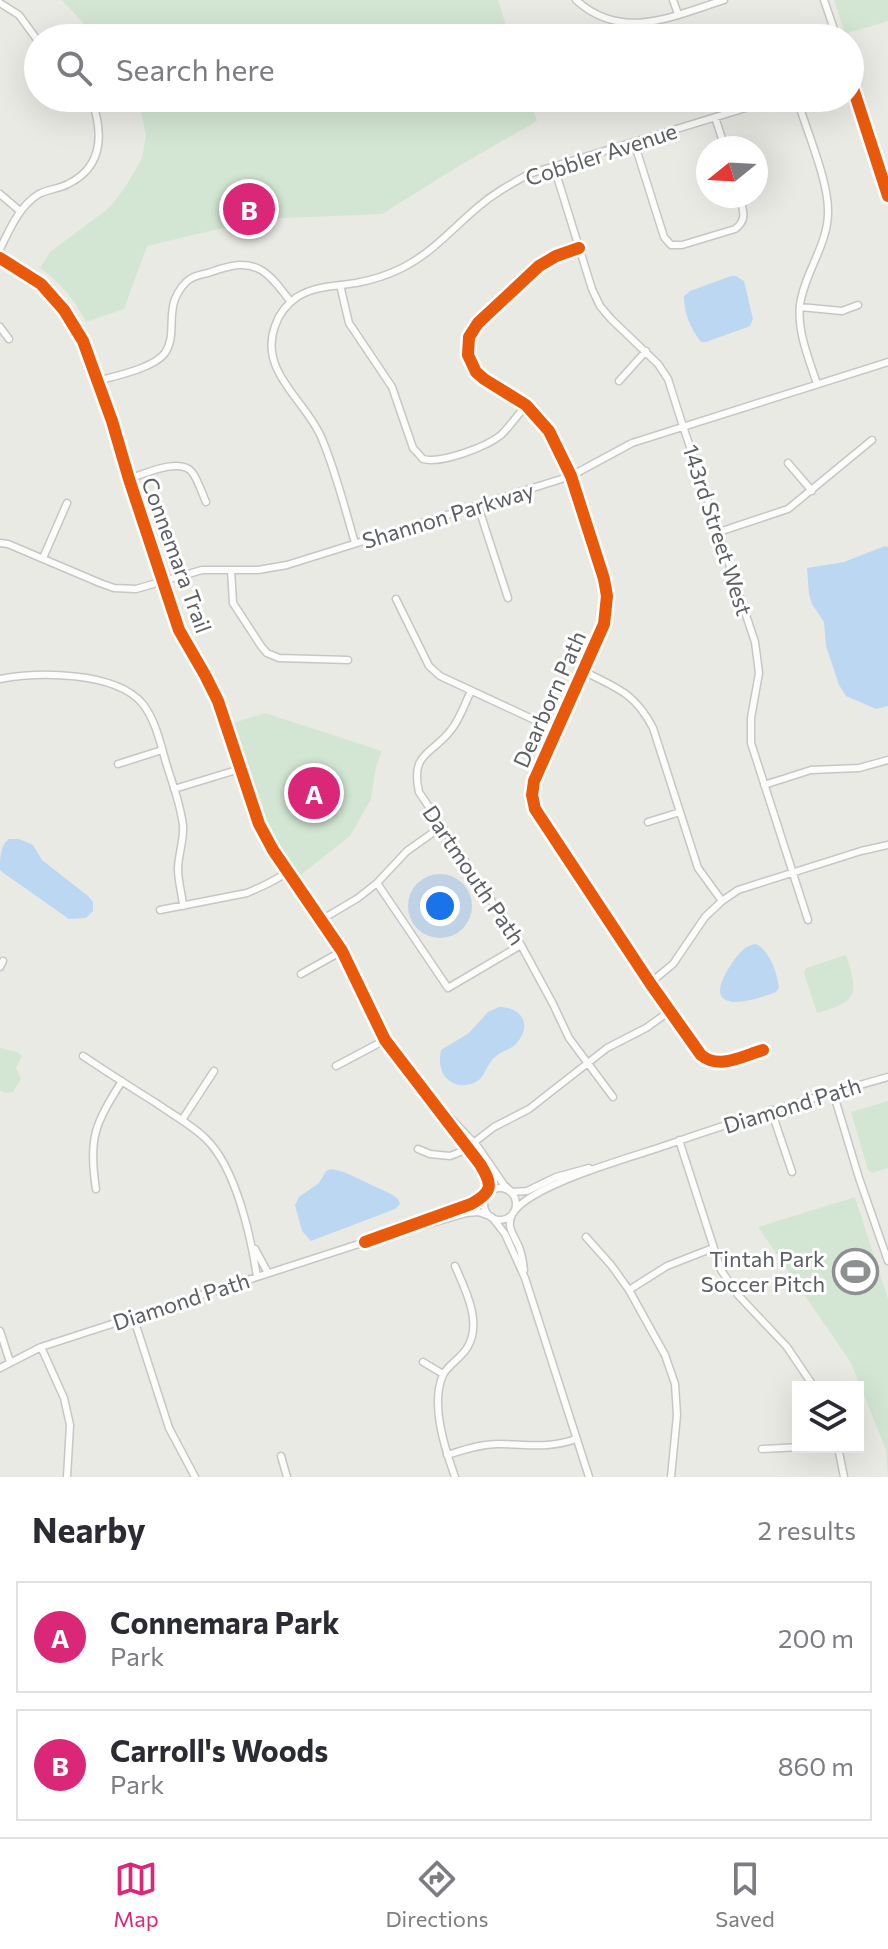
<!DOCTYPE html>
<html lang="en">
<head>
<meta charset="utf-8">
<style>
  body { margin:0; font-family:Commissioner,sans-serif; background:#f2f2f3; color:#2b2b33 }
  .controls { position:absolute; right:24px; bottom:24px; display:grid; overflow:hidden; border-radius:0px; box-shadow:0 8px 32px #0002 }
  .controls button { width:72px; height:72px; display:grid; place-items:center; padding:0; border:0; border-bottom:2px solid #e1e1e2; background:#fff; color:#2b2b33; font:40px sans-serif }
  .compass { position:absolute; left:696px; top:136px; width:72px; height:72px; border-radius:50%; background:#fff; box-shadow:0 8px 32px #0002; rotate:252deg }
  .you { position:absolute; left:440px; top:906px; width:28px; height:28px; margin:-20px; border:6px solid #fff; border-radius:50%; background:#1a73e8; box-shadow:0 0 0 12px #1a73e833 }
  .badge { display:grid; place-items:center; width:52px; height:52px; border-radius:50%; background:#db2777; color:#fff; font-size:26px; font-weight:700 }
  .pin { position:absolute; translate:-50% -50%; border:4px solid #fff; box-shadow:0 2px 8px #0006 }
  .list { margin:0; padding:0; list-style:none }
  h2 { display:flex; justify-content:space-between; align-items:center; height:104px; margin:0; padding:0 32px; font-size:34px }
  h2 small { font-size:26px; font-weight:400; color:#7c7c81 }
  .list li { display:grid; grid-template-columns:52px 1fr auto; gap:24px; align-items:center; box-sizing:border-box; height:112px; margin:0 16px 16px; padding:0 16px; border:2px solid #e1e1e2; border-radius:0px }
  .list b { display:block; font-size:30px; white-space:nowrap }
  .list p { margin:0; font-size:26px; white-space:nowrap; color:#7c7c81 }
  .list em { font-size:26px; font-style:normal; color:#7c7c81 }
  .icon { flex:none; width:44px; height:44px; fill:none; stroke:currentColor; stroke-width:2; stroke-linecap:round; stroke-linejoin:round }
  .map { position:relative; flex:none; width:888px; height:1477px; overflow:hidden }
  .search { position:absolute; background:#fff; box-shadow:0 8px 32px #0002; left:24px; right:24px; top:24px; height:88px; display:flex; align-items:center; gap:20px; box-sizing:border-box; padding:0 28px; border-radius:44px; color:#7c7c81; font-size:30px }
  .sheet { height:360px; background:#fff }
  nav { display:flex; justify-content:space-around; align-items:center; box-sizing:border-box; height:112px; border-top:2px solid #e1e1e2; background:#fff; font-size:22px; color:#7c7c81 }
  nav a { display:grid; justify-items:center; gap:4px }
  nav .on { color:#db2777 }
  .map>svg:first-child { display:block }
</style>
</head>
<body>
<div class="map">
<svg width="888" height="1477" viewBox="0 0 888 1477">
  <rect width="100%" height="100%" fill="#eaeae5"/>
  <!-- green -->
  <path fill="#d3e6d3" d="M62 0H498L510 38H97Z
    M834 0H888V21L845 34Z
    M138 98H530L537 121 454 169 382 214 261 219 147 246 124 309 86 322C75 300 60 282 40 268L50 252 109 208 126 186 142 158 146 135Z
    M265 713 382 751 376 767 371 799 350 836 298 877C264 832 250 776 233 723Z
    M846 955C859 994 858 1002 817 1013L804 973 806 968Z
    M0 1048 18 1052 22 1056 16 1068 21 1079 13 1092 6 1093 0 1090Z
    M888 1101V1168L872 1173 868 1170 851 1112Z
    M855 1197 888 1299V1477L886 1450 851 1363 758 1227Z"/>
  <!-- water -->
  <path fill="#bcd7f2" d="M731 276H736L744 281 753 319 750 326 745 328 706 342H701C690 328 684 313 684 296L690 291Z
    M885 546 888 547V706L876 709 846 696 839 685 826 646 824 622 812 604 809 594 807 568 844 562Z
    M9 839H19L33 845 42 860 88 896 93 902V911L86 918 69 919 2 872 0 870C0 858 0 845 9 839Z
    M756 944C770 951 777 972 779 988L776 992C766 996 731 1009 722 997 714 988 733 960 740 953 744 948 749 945 756 944Z
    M499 1007C522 1007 533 1025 516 1044 510 1050 501 1051 495 1057 488 1063 486 1072 481 1078 468 1091 445 1086 441 1068 439 1062 440 1056 441 1050L469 1033 488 1012Z
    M332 1169 344 1172 393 1195 398 1199 400 1204 395 1209 311 1241 302 1231 295 1205 299 1197 319 1183 326 1171Z"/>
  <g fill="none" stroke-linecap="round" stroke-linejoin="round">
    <defs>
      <path id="minor" d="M576 0C622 42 673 16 724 0
        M673 0 678 14
        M824 0 837 38
        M0 3 19 15 38 41
        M850 79 888 196
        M784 98 792 100 800 108C809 136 828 182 828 210 829 244 804 273 800 305 797 332 809 359 817 384
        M715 117 725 148
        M634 142 664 237 671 245H682L735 229C748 220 743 209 739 196
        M554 167 592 289 600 306 611 319 658 364 668 379 680 417 755 642 759 673 751 718V743L808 920
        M0 194 20 211
        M579 248 556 256 539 266 478 323 469 337 468 355 476 372 484 379 526 405 549 431 571 476 604 579 607 596 604 624 534 781 532 795 535 809 650 983 701 1055C719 1070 742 1056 763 1050
        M0 249C10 229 19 206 39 194 48 189 59 189 68 184 105 166 103 131 91 98
        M0 258 41 284 64 310 83 341 112 421 129 479 179 630 205 675 218 701 259 824 273 850 342 951 385 1040 480 1164C493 1185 493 1192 471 1204L365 1242
        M340 285 349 323 392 387 413 448 423 459C441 464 486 447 501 435 510 426 518 415 526 405
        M800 307 842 311 858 305
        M0 327 9 339
        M97 381C116 376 154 368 165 353 176 337 168 316 175 299 178 292 184 283 190 279 195 276 202 274 208 273 226 267 243 260 261 270 273 277 282 291 291 302
        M619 381 646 351
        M788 463 812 491
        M129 479C144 474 180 457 192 472 198 480 202 493 206 502
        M478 506 508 598
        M719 532 788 509 872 440
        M0 543 8 544 100 583 114 588 136 589 202 570H258L287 565 571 476 632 443 888 362
        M355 543C345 509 336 472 322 439 307 401 258 372 275 326 279 314 287 304 297 297 314 286 336 286 356 283 372 280 388 275 402 268 432 253 453 228 478 207 494 193 511 184 529 174L778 98
        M43 558 67 503
        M231 570 233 603 261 646 267 653 279 658 348 660
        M396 599 429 666 440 676 556 730
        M583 671C617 688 635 693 653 728L698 868 722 901
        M0 679C38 672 114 671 142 703 156 720 161 746 167 766 173 785 181 806 183 826 184 841 178 855 178 869 178 881 182 894 183 906
        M471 691C465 703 460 719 451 730 432 755 410 752 419 792L521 945 553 1004 569 1038 613 1097
        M118 764 162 750
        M764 785 811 770 859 768 888 760
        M174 789 240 769
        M648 822 680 812
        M377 883 448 988 521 945
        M160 910 247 893 267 884 287 873
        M321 920 358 898 377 883 407 851 441 827
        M0 967 3 961
        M301 974 342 951
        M650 983 673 964 705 917 722 901 738 890 861 851 888 845
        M83 1056C107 1072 132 1088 156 1103 173 1115 192 1125 206 1139 236 1168 251 1237 257 1277
        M336 1066 385 1040
        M833 1092 859 1178 888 1261
        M441 1108 478 1147 504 1185 512 1192 527 1191 556 1177 589 1168
        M771 1110 792 1172
        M182 1120 214 1071
        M679 1140 721 1270 738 1295 787 1347 814 1387
        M418 1149 430 1154 450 1156 463 1151 494 1127 529 1109 607 1048 646 1028 670 1011
        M484 1204a16 16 0 1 1 32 0a16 16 0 1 1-32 0Z
        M96 1189C88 1138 95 1124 122 1081
        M425 1225 466 1213 479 1212 492 1217 505 1234 525 1278 589 1477
        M586 1237 611 1265 629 1290 665 1355 675 1384 677 1415 671 1477
        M255 1249 268 1273
        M524 1270C523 1262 522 1254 519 1247 514 1235 505 1226 513 1213 531 1184 633 1157 667 1145 740 1119 814 1098 888 1077
        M629 1290 667 1266 713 1248
        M133 1316 169 1428 195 1477
        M0 1331 10 1362
        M41 1347 64 1398 70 1425 67 1477
        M423 1362 443 1374
        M0 1368 41 1347 368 1241
        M838 1447 844 1477
        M762 1449 802 1447
        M447 1455C464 1450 481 1444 498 1444 527 1444 548 1449 576 1439
        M281 1456 287 1477
        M455 1477C445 1449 430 1404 443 1375 448 1365 461 1358 467 1348 483 1323 465 1289 455 1266"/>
    </defs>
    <!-- minor casing -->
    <use href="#minor" stroke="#c6c6c6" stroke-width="9"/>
    <!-- minor -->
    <use href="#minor" stroke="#fcfcfb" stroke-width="6"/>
    <defs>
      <path id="cycleway" d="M850 79 888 196
        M579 248 556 256 539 266 478 323 469 337 468 355 476 372 484 379 526 405 549 431 571 476 604 579 607 596 604 624 534 781 532 795 535 809 650 983 701 1055C719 1070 742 1056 763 1050
        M0 258 41 284 64 310 83 341 112 421 129 479 179 630 205 675 218 701 259 824 273 850 342 951 385 1040 480 1164C493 1185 493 1192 471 1204L365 1242"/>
    </defs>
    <!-- cycleway casing -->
    <use href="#cycleway" stroke="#fff" stroke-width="17"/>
    <!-- cycleway -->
    <use href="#cycleway" stroke="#e8590c" stroke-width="12"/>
  </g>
  <!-- icons -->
  <defs>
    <symbol id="stadium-ring" viewBox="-11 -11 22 22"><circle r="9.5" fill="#fff" stroke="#8d8f90" stroke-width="1.5"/><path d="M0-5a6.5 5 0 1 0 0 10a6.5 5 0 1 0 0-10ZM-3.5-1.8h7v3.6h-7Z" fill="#8d8f90"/></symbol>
  </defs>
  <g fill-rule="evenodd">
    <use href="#stadium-ring" x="830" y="1246" width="51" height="51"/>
  </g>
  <g text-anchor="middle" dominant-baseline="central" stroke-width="6" stroke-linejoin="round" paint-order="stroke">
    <!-- street labels -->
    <g font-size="22" fill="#5b5e62" stroke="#fff">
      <text transform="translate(601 154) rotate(-18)">Cobbler Avenue</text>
      <text transform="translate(448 515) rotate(-17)">Shannon Parkway</text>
      <text transform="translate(718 530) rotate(72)">143rd Street West</text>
      <text transform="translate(177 555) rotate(70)">Connemara Trail</text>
      <text transform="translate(549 699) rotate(-66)">Dearborn Path</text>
      <text transform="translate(474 875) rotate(56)">Dartmouth Path</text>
      <text transform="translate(792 1105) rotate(-17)">Diamond Path</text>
      <text transform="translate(181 1301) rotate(-18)">Diamond Path</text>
    </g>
    <!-- poi labels -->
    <g font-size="22" fill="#5b5e62" stroke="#fff" text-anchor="end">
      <text x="825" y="1258">Tintah Park<tspan x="825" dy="25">Soccer Pitch</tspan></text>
    </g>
  </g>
</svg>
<div class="controls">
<button><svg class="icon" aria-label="layers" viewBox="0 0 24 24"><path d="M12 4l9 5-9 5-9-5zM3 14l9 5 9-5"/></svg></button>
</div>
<svg class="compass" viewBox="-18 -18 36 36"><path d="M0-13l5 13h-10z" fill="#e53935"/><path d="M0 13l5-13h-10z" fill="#7c7c81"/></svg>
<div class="you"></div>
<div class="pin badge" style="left:314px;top:793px">A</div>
<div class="pin badge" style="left:249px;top:209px">B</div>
<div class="search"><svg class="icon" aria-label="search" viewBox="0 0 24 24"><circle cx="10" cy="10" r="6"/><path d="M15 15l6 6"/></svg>Search here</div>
</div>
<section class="sheet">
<h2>Nearby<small>2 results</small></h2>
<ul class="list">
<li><span class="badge">A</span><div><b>Connemara Park</b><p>Park</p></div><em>200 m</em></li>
<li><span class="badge">B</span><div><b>Carroll's Woods</b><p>Park</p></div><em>860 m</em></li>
</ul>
</section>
<nav>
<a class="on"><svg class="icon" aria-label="map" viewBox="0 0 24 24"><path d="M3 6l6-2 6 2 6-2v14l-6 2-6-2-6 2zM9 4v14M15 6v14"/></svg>Map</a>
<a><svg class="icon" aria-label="directions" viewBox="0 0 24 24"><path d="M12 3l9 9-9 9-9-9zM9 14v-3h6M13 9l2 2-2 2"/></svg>Directions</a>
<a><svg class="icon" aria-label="saved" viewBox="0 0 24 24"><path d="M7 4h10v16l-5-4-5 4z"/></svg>Saved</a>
</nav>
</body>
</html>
